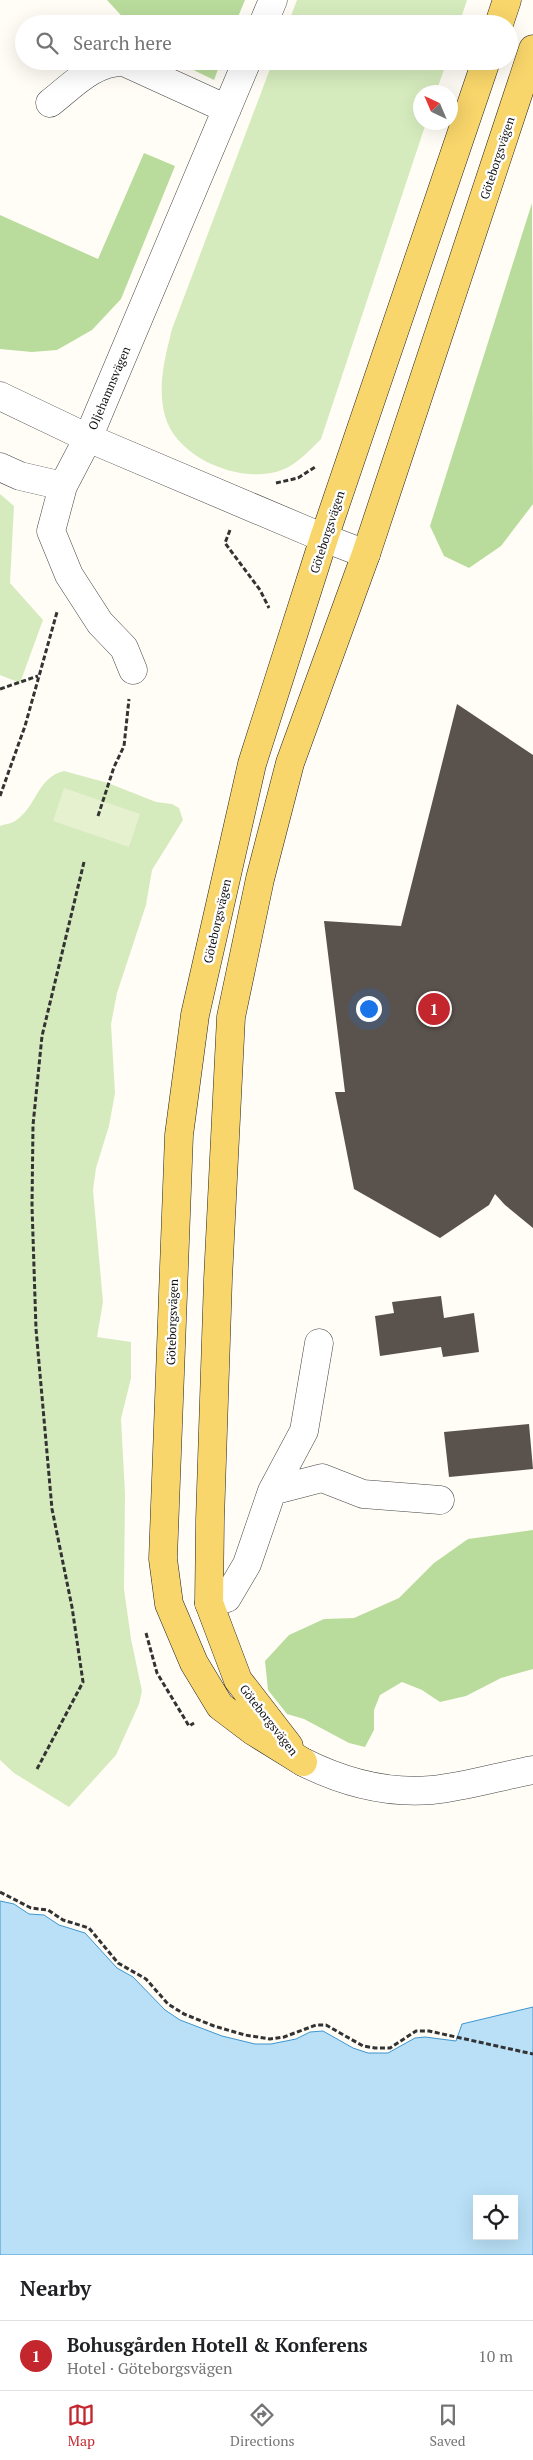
<!DOCTYPE html>
<html lang="en">
<head>
<meta charset="utf-8">
<style>
  body { margin:0; font-family:"PT Serif",serif; background:#f6f6f6; color:#202124 }
  .controls { position:absolute; right:15px; bottom:15px; display:grid; overflow:hidden; border-radius:0px; box-shadow:0 5px 20px #0002 }
  .controls button { width:45px; height:45px; display:grid; place-items:center; padding:0; border:0; border-bottom:1px solid #e0e0e0; background:#fff; color:#202124; font:25px sans-serif }
  .compass { position:absolute; left:413px; top:85px; width:45px; height:45px; border-radius:50%; background:#fff; box-shadow:0 5px 20px #0002; rotate:316deg }
  .you { position:absolute; left:368px; top:1008px; width:18px; height:18px; margin:-12px; border:4px solid #fff; border-radius:50%; background:#1a73e8; box-shadow:0 0 0 8px #1a73e833 }
  .badge { display:grid; place-items:center; width:32px; height:32px; border-radius:50%; background:#c4262e; color:#fff; font-size:16px; font-weight:700 }
  .pin { position:absolute; translate:-50% -50%; border:2px solid #fff; box-shadow:0 1px 5px #0006 }
  .list { margin:0; padding:0; list-style:none }
  h2 { display:flex; justify-content:space-between; align-items:center; height:65px; margin:0; padding:0 20px; font-size:21px }
  h2 small { font-size:16px; font-weight:400; color:#757577 }
  .list li { display:grid; grid-template-columns:32px 1fr auto; gap:15px; align-items:center; box-sizing:border-box; height:70px; padding:0 20px; border-top:1px solid #e0e0e0 }
  .list b { display:block; font-size:19px; white-space:nowrap }
  .list p { margin:0; font-size:16px; white-space:nowrap; color:#757577 }
  .list em { font-size:16px; font-style:normal; color:#757577 }
  .icon { flex:none; width:28px; height:28px; fill:none; stroke:currentColor; stroke-width:2; stroke-linecap:round; stroke-linejoin:round }
  .map { position:relative; flex:none; width:533px; height:2255px; overflow:hidden }
  .search { position:absolute; background:#fff; box-shadow:0 5px 20px #0002; left:15px; right:15px; top:15px; height:55px; display:flex; align-items:center; gap:12px; box-sizing:border-box; padding:0 18px; border-radius:28px; color:#757577; font-size:19px }
  .sheet { height:135px; background:#fff }
  nav { display:flex; justify-content:space-around; align-items:center; box-sizing:border-box; height:70px; border-top:1px solid #e0e0e0; background:#fff; font-size:14px; color:#757577 }
  nav a { display:grid; justify-items:center; gap:2px }
  nav .on { color:#c4262e }
  .map>svg:first-child { display:block }
</style>
</head>
<body>
<div class="map">
<svg width="533" height="2255" viewBox="0 0 533 2255">
  <rect width="100%" height="100%" fill="#fffdf5"/>
  <!-- green -->
  <path fill="#d5ebbd" d="M297 0H467L459 24H288Z
    M273 61H447L436 92H420V122L426 123 321 439C310 450 297 464 282 470 242 485 177 459 165 416 157 387 165 357 172 329Z
    M0 494 14 506 10 583 43 620 20 683 0 675Z
    M64 771 108 783 156 802 172 804 179 808 183 820 152 870 146 905 117 993 111 1024 115 1093 109 1126 96 1168 93 1190 103 1302 97 1337 131 1342V1378L121 1419 125 1493 124 1589 131 1639 142 1691 139 1704 116 1755 69 1807 14 1773 0 1760V826C5 824 11 824 15 821 37 807 37 777 64 771Z"/>
  <!-- forest -->
  <path fill="#b9dc9c" d="M107 0H245L235 24H129Z
    M175 61H221L214 80Z
    M144 153 175 166 121 299 92 330 57 350 32 352 0 349V215L98 259Z
    M532 203 533 504 501 546 469 568 444 556 430 526Z
    M533 1530V1669L501 1678 466 1696 440 1702 422 1690 402 1682 380 1695 374 1710V1730L365 1747 349 1743 304 1719 287 1714 268 1690 265 1661 289 1635 324 1619 354 1618 399 1598 434 1563 468 1539Z"/>
  <!-- pitch -->
  <path fill="#e6f2cf" d="M64 788 140 814 129 847 53 821Z"/>
  <!-- water -->
  <path fill="#b9e0f7" stroke="#3f96cf" fill-rule="evenodd" d="M0 1901 14 1904 29 1914 44 1915 59 1925 85 1933 117 1968 133 1977 165 2010 180 2020 222 2036 255 2044H271L296 2039 310 2032 323 2031 353 2048 368 2053H388L415 2038 425 2037 456 2041 462 2024 533 2007V2255H0ZM477 2199H514V2236H477Z"/>
  <!-- building -->
  <path fill="#5a524d" d="M457 704 533 755V1228L505 1205 495 1194 489 1205 440 1238 354 1189 335 1092H345L324 921 401 926Z
    M441 1296 444 1318 474 1313 479 1352 443 1357 441 1347 380 1356 375 1316 394 1313 392 1302Z
    M529 1424 533 1469 449 1477 444 1432Z"/>
  <g fill="none" stroke-linecap="round" stroke-linejoin="round">
    <defs>
      <path id="minor" d="M263 24 273 0
        M247 61 88 438 324 538 366 554
        M50 103C72 86 94 61 124 62L227 109
        M0 396 88 438 63 486 51 531 69 575 100 623 124 648 133 670
        M0 467 20 476 63 486
        M272 1491 322 1478 363 1494 440 1500
        M209 1603 227 1598 247 1564 272 1491 304 1431 319 1343
        M303 1762C343 1782 386 1794 432 1790 465 1787 500 1776 533 1770"/>
      <path id="major" d="M499 24 507 0
        M289 1746 238 1680 209 1603 210 1520 218 1279 231 1017 260 879 290 763 366 554 533 49
        M303 1762 253 1731 220 1706 194 1663 169 1604 163 1559 179 1135 195 1015 252 764 324 538 486 61"/>
    </defs>
    <!-- minor casing -->
    <use href="#minor" stroke="#444" stroke-width="29"/>
    <!-- major casing -->
    <use href="#major" stroke="#222" stroke-width="29"/>
    <!-- path -->
    <path stroke="#333" stroke-width="3" stroke-dasharray="5 2.5" stroke-linecap="butt" d="M276 483 298 478 315 467
      M230 530 225 543 260 590 269 608
      M0 689 38 676
      M0 796 25 726 57 612
      M98 816 114 767 124 746 129 699
      M146 1633 157 1673 189 1726 194 1723
      M37 1769 83 1682 72 1607 52 1509 36 1329 32 1206 33 1125 42 1036 84 862
      M0 1892 31 1908 48 1910 63 1920 89 1928 118 1963 146 1979 168 2004 184 2014 214 2026 245 2035 270 2039 284 2037 316 2025H326L363 2046 375 2048H390L416 2031H429L533 2054"/>
    <!-- minor -->
    <use href="#minor" stroke="#fff" stroke-width="28"/>
    <!-- major -->
    <use href="#major" stroke="#f9d66b" stroke-width="28"/>
  </g>
  <g text-anchor="middle" dominant-baseline="central" stroke-width="5" stroke-linejoin="round" paint-order="stroke">
    <!-- street labels -->
    <g font-size="12" fill="#111" stroke="#fff">
      <text transform="translate(497 158) rotate(-72)">Göteborgsvägen</text>
      <text transform="translate(109 388) rotate(-67)">Oljehamnsvägen</text>
      <text transform="translate(327 532) rotate(-72)">Göteborgsvägen</text>
      <text transform="translate(217 921) rotate(-77)">Göteborgsvägen</text>
      <text transform="translate(172 1322) rotate(-88)">Göteborgsvägen</text>
      <text transform="translate(269 1720) rotate(52)">Göteborgsvägen</text>
    </g>
  </g>
</svg>
<div class="controls">
<button><svg class="icon" aria-label="locate" viewBox="0 0 24 24"><circle cx="12" cy="12" r="6"/><path d="M12 2v4M12 18v4M2 12h4M18 12h4"/></svg></button>
</div>
<svg class="compass" viewBox="-18 -18 36 36"><path d="M0-13l5 13h-10z" fill="#e53935"/><path d="M0 13l5-13h-10z" fill="#757577"/></svg>
<div class="you"></div>
<div class="pin badge" style="left:434px;top:1009px">1</div>
<div class="search"><svg class="icon" aria-label="search" viewBox="0 0 24 24"><circle cx="10" cy="10" r="6"/><path d="M15 15l6 6"/></svg>Search here</div>
</div>
<section class="sheet">
<h2>Nearby<small></small></h2>
<ul class="list">
<li><span class="badge">1</span><div><b>Bohusgården Hotell &amp; Konferens</b><p>Hotel · Göteborgsvägen</p></div><em>10 m</em></li>
</ul>
</section>
<nav>
<a class="on"><svg class="icon" aria-label="map" viewBox="0 0 24 24"><path d="M3 6l6-2 6 2 6-2v14l-6 2-6-2-6 2zM9 4v14M15 6v14"/></svg>Map</a>
<a><svg class="icon" aria-label="directions" viewBox="0 0 24 24"><path d="M12 3l9 9-9 9-9-9zM9 14v-3h6M13 9l2 2-2 2"/></svg>Directions</a>
<a><svg class="icon" aria-label="saved" viewBox="0 0 24 24"><path d="M7 4h10v16l-5-4-5 4z"/></svg>Saved</a>
</nav>
</body>
</html>
